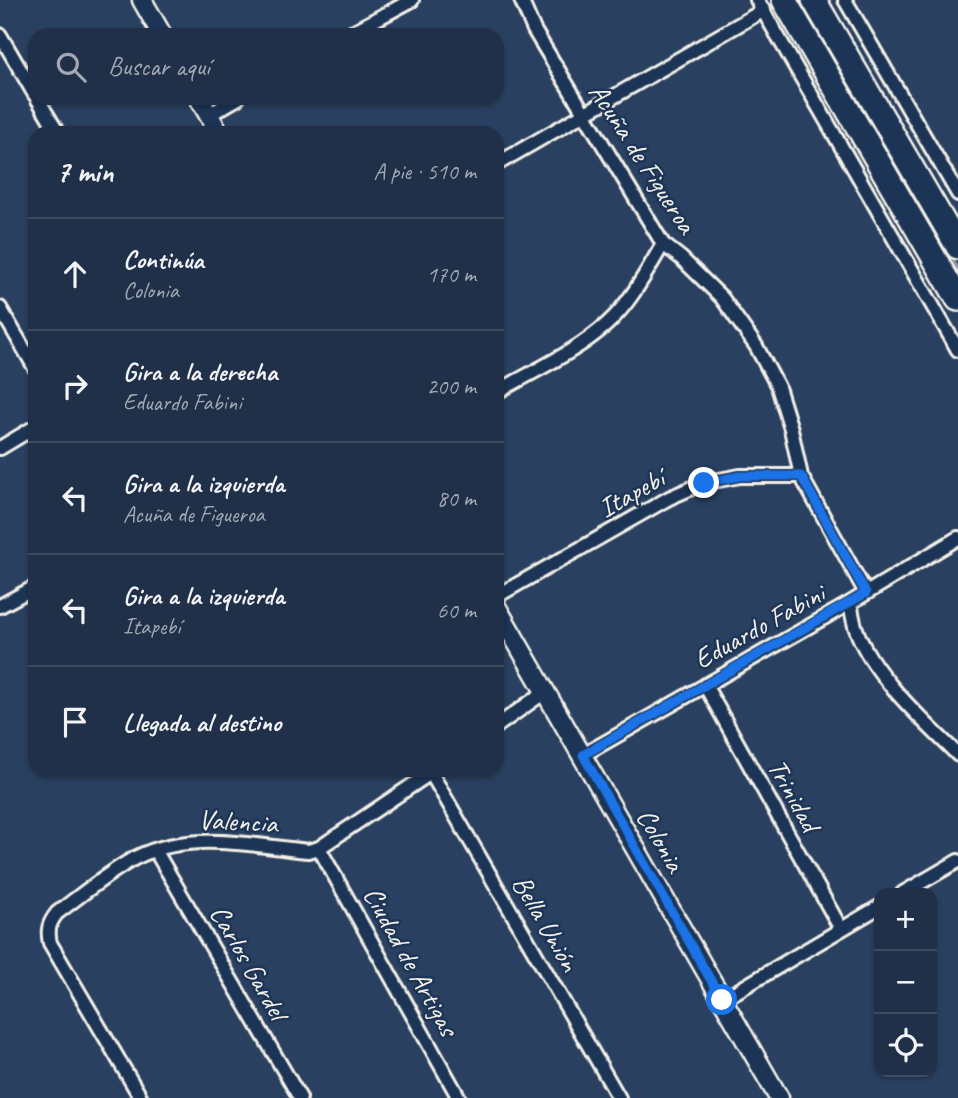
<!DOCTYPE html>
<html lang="es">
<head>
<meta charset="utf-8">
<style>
  body { margin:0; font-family:Caveat,sans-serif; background:#28384f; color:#f1f3f6 }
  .controls { position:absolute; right:21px; bottom:21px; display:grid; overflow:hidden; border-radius:14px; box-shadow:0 2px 5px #0004 }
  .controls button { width:63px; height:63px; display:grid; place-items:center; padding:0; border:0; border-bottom:2px solid #3d4b60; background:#203048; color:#f1f3f6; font:35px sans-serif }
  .stop { position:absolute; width:21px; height:21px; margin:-16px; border:5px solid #1a73e8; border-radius:50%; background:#fff }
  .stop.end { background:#1a73e8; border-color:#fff; box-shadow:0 2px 7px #0008 }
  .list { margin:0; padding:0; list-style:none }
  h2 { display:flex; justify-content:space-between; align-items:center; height:91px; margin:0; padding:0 28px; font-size:30px }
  h2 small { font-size:23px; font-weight:400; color:#a2a9b4 }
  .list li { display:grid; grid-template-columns:46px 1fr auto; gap:21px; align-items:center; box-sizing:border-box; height:112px; padding:0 28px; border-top:2px solid #3d4b60 }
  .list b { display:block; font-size:26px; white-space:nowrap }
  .list p { margin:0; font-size:23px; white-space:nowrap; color:#a2a9b4 }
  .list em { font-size:23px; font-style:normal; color:#a2a9b4 }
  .icon { flex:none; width:38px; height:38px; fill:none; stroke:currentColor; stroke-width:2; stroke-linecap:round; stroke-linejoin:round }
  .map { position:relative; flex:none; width:958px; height:1098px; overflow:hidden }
  .search { position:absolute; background:#203048; box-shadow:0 2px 5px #0004; left:28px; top:28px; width:476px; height:77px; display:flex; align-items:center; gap:18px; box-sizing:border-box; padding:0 24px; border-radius:21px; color:#a2a9b4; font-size:26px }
  .panel { position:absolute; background:#203048; box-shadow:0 2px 5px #0004; left:28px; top:126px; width:476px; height:651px; border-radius:21px }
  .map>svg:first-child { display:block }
</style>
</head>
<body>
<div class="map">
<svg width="958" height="1098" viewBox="0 0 958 1098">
  <rect width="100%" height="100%" fill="#2a4060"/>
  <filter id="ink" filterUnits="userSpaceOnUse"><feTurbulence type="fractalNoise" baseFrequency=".0143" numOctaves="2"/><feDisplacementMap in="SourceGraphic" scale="14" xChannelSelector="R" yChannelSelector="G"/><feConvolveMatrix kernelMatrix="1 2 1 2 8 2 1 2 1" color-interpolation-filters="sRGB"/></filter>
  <g filter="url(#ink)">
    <!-- green -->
    <path fill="#445771" stroke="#9ca4ac" stroke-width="2" d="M792 0H805L925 206 958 268V277Z"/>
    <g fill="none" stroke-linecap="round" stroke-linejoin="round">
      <defs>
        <path id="street" d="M521 0 534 30 663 244 681 258 722 298 756 346 778 387 791 429 801 476 866 593
          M757 0 958 350
          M845 0 958 194
          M0 35 35 95
          M347 35 412 0
          M37 98 58 133
          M209 115 238 98
          M497 164 764 10
          M0 308 35 368
          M497 392C534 371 576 352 607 324 631 302 647 271 663 244
          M0 448 35 427
          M497 596 669 498 703 483 740 476H801
          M850 603C852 612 853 621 856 629 871 674 925 722 958 755
          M0 606 35 587
          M705 685 841 929
          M497 726 546 691
          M583 755 850 603 958 538
          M431 773 619 1098
          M319 848 459 1098
          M155 850 300 1098
          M903 893 958 861
          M722 1000 879 907
          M141 1098 50 943C47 930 49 923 57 913 80 896 103 877 128 862 182 829 248 845 308 851L319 848 435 770"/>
        <path id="secondary" d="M142 0 162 35
          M199 98 219 133
          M497 608 779 1098"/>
        <path id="highway" d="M784 0 958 299
          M814 0 958 247"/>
      </defs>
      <!-- street casing -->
      <use href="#street" stroke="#f4f1e8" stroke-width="18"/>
      <!-- secondary casing -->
      <use href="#secondary" stroke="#f4f1e8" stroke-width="23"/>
      <!-- highway casing -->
      <use href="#highway" stroke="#f4f1e8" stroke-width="28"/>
      <!-- street -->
      <use href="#street" stroke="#1d3557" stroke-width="12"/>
      <!-- secondary -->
      <use href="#secondary" stroke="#1d3557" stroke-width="18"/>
      <!-- highway -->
      <use href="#highway" stroke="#1d3557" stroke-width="23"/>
    </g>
  </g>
  <g fill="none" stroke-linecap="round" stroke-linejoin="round" filter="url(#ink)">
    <!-- route -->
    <path stroke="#1a73e8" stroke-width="9" d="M704 483 740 476H801L866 593 583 755 722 1000"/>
  </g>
  <g text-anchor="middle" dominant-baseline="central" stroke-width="5" stroke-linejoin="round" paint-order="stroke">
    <!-- street labels -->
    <g font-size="28" fill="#f4f1e8" stroke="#1d3557">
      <text transform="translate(643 158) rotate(57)">Acuña de Figueroa</text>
      <text transform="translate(631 493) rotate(-29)">Itapebí</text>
      <text transform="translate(759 626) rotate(-29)">Eduardo Fabini</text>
      <text transform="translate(794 795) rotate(61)">Trinidad</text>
      <text transform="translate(238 821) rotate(3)">Valencia</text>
      <text transform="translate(661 840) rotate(60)">Colonia</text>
      <text transform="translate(546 923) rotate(60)">Bella Unión</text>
      <text transform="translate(411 961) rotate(61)">Ciudad de Artigas</text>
      <text transform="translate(249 962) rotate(60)">Carlos Gardel</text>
    </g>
  </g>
</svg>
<div class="controls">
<button>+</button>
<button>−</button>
<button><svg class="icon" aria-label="locate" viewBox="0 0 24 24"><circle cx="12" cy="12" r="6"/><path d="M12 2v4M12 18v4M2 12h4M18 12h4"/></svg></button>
</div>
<div class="stop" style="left:722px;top:1000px"></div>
<div class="stop end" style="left:704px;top:483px"></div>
<div class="search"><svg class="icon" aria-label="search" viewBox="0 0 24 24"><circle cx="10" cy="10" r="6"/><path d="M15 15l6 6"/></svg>Buscar aquí</div>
<section class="panel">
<h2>7 min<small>A pie · 510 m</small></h2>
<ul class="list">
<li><svg class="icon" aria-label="ahead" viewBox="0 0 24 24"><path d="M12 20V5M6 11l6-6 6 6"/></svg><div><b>Continúa</b><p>Colonia</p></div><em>170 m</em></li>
<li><svg class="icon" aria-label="right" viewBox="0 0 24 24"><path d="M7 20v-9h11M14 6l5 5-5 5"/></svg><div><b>Gira a la derecha</b><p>Eduardo Fabini</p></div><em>200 m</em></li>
<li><svg class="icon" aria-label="left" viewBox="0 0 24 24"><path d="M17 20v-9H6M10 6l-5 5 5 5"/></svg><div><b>Gira a la izquierda</b><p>Acuña de Figueroa</p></div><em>80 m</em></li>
<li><svg class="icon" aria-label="left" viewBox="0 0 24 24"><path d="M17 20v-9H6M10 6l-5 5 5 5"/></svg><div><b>Gira a la izquierda</b><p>Itapebí</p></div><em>60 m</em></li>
<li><svg class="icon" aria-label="arrive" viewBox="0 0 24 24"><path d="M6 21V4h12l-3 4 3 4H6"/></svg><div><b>Llegada al destino</b></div></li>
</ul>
</section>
</div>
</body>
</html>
